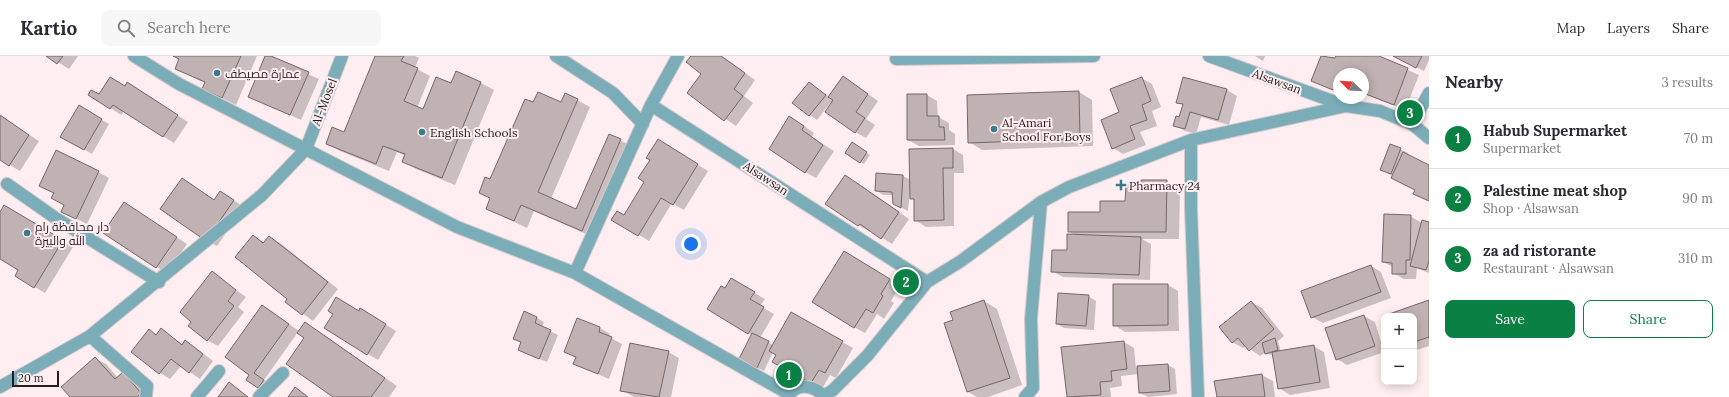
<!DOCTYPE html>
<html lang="en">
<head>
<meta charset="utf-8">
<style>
  body { margin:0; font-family:Lora,Cairo,serif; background:#f7f7f7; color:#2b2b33 }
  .controls { position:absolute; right:12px; bottom:12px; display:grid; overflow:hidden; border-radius:8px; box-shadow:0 2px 10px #0003 }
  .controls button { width:36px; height:36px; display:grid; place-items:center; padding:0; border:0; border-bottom:1px solid #e1e1e2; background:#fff; color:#2b2b33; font:20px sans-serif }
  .compass { position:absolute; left:1333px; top:12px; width:36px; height:36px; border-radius:50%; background:#fff; box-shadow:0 2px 10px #0003; rotate:294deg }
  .scale { position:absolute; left:12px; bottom:10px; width:47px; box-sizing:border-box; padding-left:4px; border:2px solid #251f20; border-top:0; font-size:11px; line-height:14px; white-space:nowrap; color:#251f20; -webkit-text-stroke:3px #feeef1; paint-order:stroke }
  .you { position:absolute; left:691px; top:188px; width:14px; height:14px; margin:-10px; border:3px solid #fff; border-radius:50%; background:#1a73e8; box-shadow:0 0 0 6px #1a73e833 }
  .badge { display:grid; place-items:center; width:26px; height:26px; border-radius:50%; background:#0b8043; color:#fff; font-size:13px; font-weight:700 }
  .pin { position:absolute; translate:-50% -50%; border:2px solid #fff; box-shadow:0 1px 4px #0006 }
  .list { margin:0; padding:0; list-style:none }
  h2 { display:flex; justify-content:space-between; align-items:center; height:52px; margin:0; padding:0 16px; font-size:17px }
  h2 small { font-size:13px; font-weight:400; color:#7c7c81 }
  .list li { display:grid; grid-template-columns:26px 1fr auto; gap:12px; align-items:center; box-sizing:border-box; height:60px; padding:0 16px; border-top:1px solid #e1e1e2 }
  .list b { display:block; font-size:15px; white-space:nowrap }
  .list p { margin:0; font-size:13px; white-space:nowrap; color:#7c7c81 }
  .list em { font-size:13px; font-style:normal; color:#7c7c81 }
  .actions { display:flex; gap:8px; padding:12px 16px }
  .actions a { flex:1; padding:9px 0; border:1px solid #0b8043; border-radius:8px; text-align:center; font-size:14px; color:#0b8043 }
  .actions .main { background:#0b8043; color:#fff }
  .icon { flex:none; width:22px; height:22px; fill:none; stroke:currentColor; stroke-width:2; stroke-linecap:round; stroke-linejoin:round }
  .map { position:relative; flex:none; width:1429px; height:341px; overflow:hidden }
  header { display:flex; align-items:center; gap:24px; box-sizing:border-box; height:56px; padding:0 20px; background:#fff; border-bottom:1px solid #e1e1e2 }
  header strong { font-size:19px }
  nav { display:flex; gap:22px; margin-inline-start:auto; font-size:14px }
  .search { width:280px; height:36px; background:#f7f7f7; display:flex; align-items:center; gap:10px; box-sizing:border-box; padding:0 14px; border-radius:8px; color:#7c7c81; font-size:15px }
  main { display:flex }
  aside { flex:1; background:#fff }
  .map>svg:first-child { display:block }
</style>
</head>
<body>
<header>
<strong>Kartio</strong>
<div class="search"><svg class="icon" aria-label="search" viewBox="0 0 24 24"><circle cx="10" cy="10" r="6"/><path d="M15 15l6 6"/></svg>Search here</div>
<nav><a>Map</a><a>Layers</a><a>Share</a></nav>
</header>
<main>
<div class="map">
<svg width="1429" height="341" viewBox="0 0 1429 341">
  <rect width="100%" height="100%" fill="#feeef1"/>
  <!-- shadow -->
  <path fill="#0003" d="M48 0H78L69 13Z
    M174 0H257L236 49 203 33 205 27 176 13 180 4Z
    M267 0 319 23 301 64 250 41Z
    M376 0H415L419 2 415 12 430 20 417 52 424 54 452 28 481 27 494 34 455 129 416 113 403 105 405 100 397 96 389 115 340 95 327 87 344 77Z
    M692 0H722L755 24 744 40 753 47 736 70 688 37 703 17Z
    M1255 0H1265L1263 5Z
    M1322 0 1336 3 1337 0H1376L1419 19 1405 54 1363 37V18H1339V37L1312 24Z
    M1394 0H1429V4L1424 15Z
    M1141 22 1152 28 1161 51 1152 55 1157 70 1140 76 1146 89 1123 98 1113 92 1120 57Z
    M809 27 829 41 854 28 878 45 866 63 875 69 866 82 855 76 831 46 817 64 794 47Z
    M126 31 138 34 188 66 174 87 124 55 121 59 89 38 99 39Z
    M1227 34 1237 40 1229 69 1201 61 1196 78 1185 75 1175 69 1180 62 1183 49 1177 46Z
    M1079 36 1092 44 1093 90 982 94 969 86Z
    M927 39 937 45 938 61 949 67V74L955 78V89L919 90 908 84Z
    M577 44 590 51 551 143 577 154 609 79 634 91 595 182 534 155 527 172 487 153 491 143 480 136 491 124 534 47H562Z
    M79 51 109 68 92 98 62 81Z
    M0 60 39 85 20 115 0 103Z
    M800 67 814 77 812 81 834 95 816 122 805 116Z
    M856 90 870 99 864 108 860 106Z
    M669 91 708 115 684 154 672 147 649 185 613 163 625 160Z
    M953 93 963 99 964 117H954V170L926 171 915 164V144L911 142V135H910L908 155 894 148 893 139H883L876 134 903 120 911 124Z
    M1400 93 1408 97 1407 100 1429 110V145L1414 137 1416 134 1381 113Z
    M98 116 109 122 87 168 73 161Z
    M182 123 215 144 221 136 244 151 217 190 206 184Z
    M1166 125 1180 132 1179 183H1142L1151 188 1150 224 1063 221 1052 215 1068 195 1076 180 1069 175 1101 157 1126 146 1142 131Z
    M856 126 909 163 892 188 870 174 869 175 858 169Z
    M124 147 187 188 167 217 157 211Z
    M5 150 73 191 45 237 16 220 20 214 0 202V158Z
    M1410 160 1422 167H1429V217L1417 212 1416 223H1404L1393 217V211L1383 206Z
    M253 180 264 187 269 181 280 187 338 233 313 265 286 245 289 242Z
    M855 202 900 230 891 245 894 247 884 263 877 258 865 277 854 271Z
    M1371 210 1381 216 1391 242 1323 267 1312 261Z
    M212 217 246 241 238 251 244 256 218 290 207 284Z
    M732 223 765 243 760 250 774 258 760 282 773 289 791 257 853 292 836 322 830 319 822 333 774 305 777 299 773 296 764 315 740 303 752 279 709 253Z
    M1168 229 1178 235 1179 275 1125 276 1114 269Z
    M1088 240 1096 245 1094 274 1064 272 1057 268Z
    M984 245 997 253 1022 329 988 341H977L968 336 954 265Z
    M1251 246 1262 252 1284 280 1278 285 1281 296 1313 290 1324 296 1330 332 1290 339 1279 332 1273 298 1270 299 1266 296 1260 300 1246 290 1243 292 1232 286Z
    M1429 246V290L1414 295V260H1391Z
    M263 250 299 275H318L397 330 389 341H335L306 282 298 276 264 324 274 331 269 337 258 331 251 319Z
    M361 253 396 275 378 304 368 298 359 256Z
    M1364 260 1375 266 1384 296 1347 309 1337 303 1326 273Z
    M537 262 544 266 542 271 558 279 547 306 526 297 522 287 514 282Z
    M600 272 610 278 609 281 622 288 609 323 575 308 577 303 565 296Z
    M161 274 183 289 185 286 196 292 213 305 200 323 181 310 170 323 160 317 149 275 157 279Z
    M1124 286 1134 292 1136 312 1168 309 1175 313 1177 338 1148 341 1140 337 1139 318 1121 320 1122 330 1110 332 1111 341H1068L1062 292Z
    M668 296 679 302 671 341H634L621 334Z
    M95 302 106 308 118 322 123 317 134 324 149 341H71Z
    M1262 319 1273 325 1275 341H1218Z"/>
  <!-- building -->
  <path fill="#c0b1b3" stroke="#756769" d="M46 0H63L57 8Z
    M173 0H241L222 42 202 33 205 26 175 13 179 3Z
    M265 0H271L309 16 290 59 248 41Z
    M375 0H404L401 5 418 12 404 45 423 53 436 21 451 27 456 15 481 26 442 122 402 106 405 98 383 90 376 108 326 88 332 71 344 76Z
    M691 0H721L745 17 734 33 743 40 724 65 687 37 701 18 686 6Z
    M1321 0 1335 2 1336 0H1379L1408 12 1394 49 1363 37V18H1339V27L1337 26 1333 34 1311 25Z
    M1393 0H1422L1416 12Z
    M843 20 868 38 856 56 865 62 855 77 825 56 833 44 828 41Z
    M110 21 125 30 127 26 178 59 163 81 113 49 110 53 88 39 91 34 99 38Z
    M1142 21 1151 45 1142 49 1147 64 1130 70 1135 83 1112 93 1101 64 1119 56 1110 33Z
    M1183 21 1227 33 1218 64 1190 56 1185 73 1173 70 1176 60 1179 61 1183 48 1176 47Z
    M809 26 826 39 809 60 792 47Z
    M1079 35 1080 83 968 87 967 39Z
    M538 36 561 46 565 37 578 43 538 136 576 153 609 78 621 83 582 175 521 149 514 165 486 153 490 142 479 137 485 121 490 123 525 43 533 46Z
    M907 38H927V60H939V71H944L945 84H907Z
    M79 49 102 63 84 94 60 81Z
    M0 59 29 79 9 110 0 104Z
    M789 60 804 70 802 74 823 89 805 117 769 93Z
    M658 83 698 108 673 149 661 142 638 180 611 164 617 155 624 159 644 126 638 122 650 104 646 102Z
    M852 86 867 96 860 107 845 97Z
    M1390 88 1401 92 1391 118 1380 114Z
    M953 92V112H943L944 164 914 165V143H910L909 93Z
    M56 94 99 115 76 163 61 156 64 149 51 142 54 137 39 130Z
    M1403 96 1429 109V145L1413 138 1415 134 1391 122Z
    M876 117 903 119 901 152 893 148 892 136 875 135Z
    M845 119 899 156 881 183 860 168 858 170 825 148Z
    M182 122 214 144 220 135 234 144 206 185 160 153Z
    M1141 124H1167L1166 176H1068V156H1100V145H1125L1126 130H1141Z
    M124 146 177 181 156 212 103 177Z
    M4 149 63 184 34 232 15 220 18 214 0 203V156Z
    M1384 158 1411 159 1410 204H1406V218H1392V207L1382 206Z
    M1422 164 1429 166V205L1426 214 1410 210Z
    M1067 178 1141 181 1139 219 1051 216 1052 194H1067Z
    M253 179 263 187 269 180 328 226 302 259 285 246 287 243 235 201Z
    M844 195 890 223 881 238 883 240 873 257 866 253 854 272 812 246Z
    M1371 209 1381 236 1311 262 1301 235Z
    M212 215 236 234 228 245 234 250 207 285 188 270 191 266 180 256Z
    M731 222 755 236 750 243 764 251 748 278 707 253 721 230 725 232Z
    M1113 228H1168V269L1113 270Z
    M1058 237 1089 239 1086 270 1056 268Z
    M336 241 359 255 360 252 386 268 367 299 324 272 333 258 328 255Z
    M984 244 1010 322 967 336 944 267 953 264 950 256Z
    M1429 244V281L1414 286V260H1390L1389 258Z
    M1251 245 1274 273 1249 295 1238 282 1232 287 1219 271Z
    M262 249 289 268 254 317 264 324 258 332 246 324 249 319 225 301Z
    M524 255 537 261 535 267 551 274 539 303 518 294 521 286 513 283Z
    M791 256 843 285 825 317 819 314 811 327 772 306 776 299 769 295Z
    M1364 259 1375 290 1336 304 1325 272Z
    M577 262 600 271 599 276 612 281 598 318 573 308 576 301 564 296Z
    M305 266 385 322 371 341H333L286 308 304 282 297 277Z
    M161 272 182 289 185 284 203 298 189 317 171 303 159 318 131 296 149 273 156 279Z
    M752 277 769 285 757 312 739 303Z
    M1275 282 1278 294 1265 298 1262 287Z
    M1124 285 1127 313 1111 315 1112 325 1100 326 1101 339 1067 341 1061 291Z
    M630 287 669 295 659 341 620 335Z
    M1314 289 1320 326 1278 333 1272 296Z
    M95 301 115 323 123 316 141 337 137 341H70L61 331Z
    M1168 308 1170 335 1139 337 1137 310Z
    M1262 318 1265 341H1217L1214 325Z
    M229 326 248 341H218Z
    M295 331 308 341H288Z"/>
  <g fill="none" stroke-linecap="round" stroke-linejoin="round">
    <defs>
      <path id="minor" d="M134 0 179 28 457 171 575 217
        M556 0 613 37 643 68
        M678 0 651 49 927 226
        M1209 0 1346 50
        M896 3 1094 0
        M651 49 575 217 789 338
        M1412 68 1429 37
        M1191 84V153L1198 341
        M7 128 54 161 159 226
        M90 280 147 330 146 341
        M0 331 90 280 262 139 306 93 342 0
        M824 340 833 334 867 300 927 226 961 205 1041 146 1069 131 1191 84 1346 50 1380 55 1412 68 1429 82
        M197 341 219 315
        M259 341 283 317
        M788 341C796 326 815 329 824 341
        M1025 341 1033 332 1031 263 1041 146"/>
    </defs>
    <!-- minor casing -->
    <use href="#minor" stroke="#d7c9cb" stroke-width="14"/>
    <!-- minor -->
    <use href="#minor" stroke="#7badb8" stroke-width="12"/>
  </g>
  <!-- markers -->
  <g fill="#377c8a" stroke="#feeef1" stroke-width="1.5">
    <circle cx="217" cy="17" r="4"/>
    <circle cx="994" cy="73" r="4"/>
    <circle cx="422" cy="76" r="4"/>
    <path d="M1119 123h4v4h4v4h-4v4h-4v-4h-4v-4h4z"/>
    <circle cx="27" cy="177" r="4"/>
  </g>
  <g text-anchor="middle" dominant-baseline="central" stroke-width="4" stroke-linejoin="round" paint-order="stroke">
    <!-- poi labels -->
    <g font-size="12" fill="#251f20" stroke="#feeef1" text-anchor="start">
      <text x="225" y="17">عمارة مصيطف</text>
      <text x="1002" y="66">Al-Amari<tspan x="1002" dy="14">School For Boys</tspan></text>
      <text x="430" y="76">English Schools</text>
      <text x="1129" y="129">Pharmacy 24</text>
      <text x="35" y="170">دار محافظة رام<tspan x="35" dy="14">الله والبيرة</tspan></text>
    </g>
    <!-- street labels -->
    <g font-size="12" fill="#251f20" stroke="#feeef1">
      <text transform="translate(1277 25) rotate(20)">Alsawsan</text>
      <text transform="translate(324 46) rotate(-69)">Al-Mosel</text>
      <text transform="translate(766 122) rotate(33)">Alsawsan</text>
    </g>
  </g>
</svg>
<div class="controls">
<button>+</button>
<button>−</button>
</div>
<svg class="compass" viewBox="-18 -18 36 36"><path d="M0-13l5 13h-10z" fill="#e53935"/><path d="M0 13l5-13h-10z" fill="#7c7c81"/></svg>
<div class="scale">20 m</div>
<div class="you"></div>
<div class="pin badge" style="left:789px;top:319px">1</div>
<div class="pin badge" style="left:906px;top:226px">2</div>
<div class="pin badge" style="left:1410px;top:57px">3</div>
</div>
<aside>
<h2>Nearby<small>3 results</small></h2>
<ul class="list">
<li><span class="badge">1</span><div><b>Habub Supermarket</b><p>Supermarket</p></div><em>70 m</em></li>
<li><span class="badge">2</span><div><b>Palestine meat shop</b><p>Shop · Alsawsan</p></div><em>90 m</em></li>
<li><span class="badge">3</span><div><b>za ad ristorante</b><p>Restaurant · Alsawsan</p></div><em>310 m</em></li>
</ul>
<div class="actions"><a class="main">Save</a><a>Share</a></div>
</aside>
</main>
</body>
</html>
